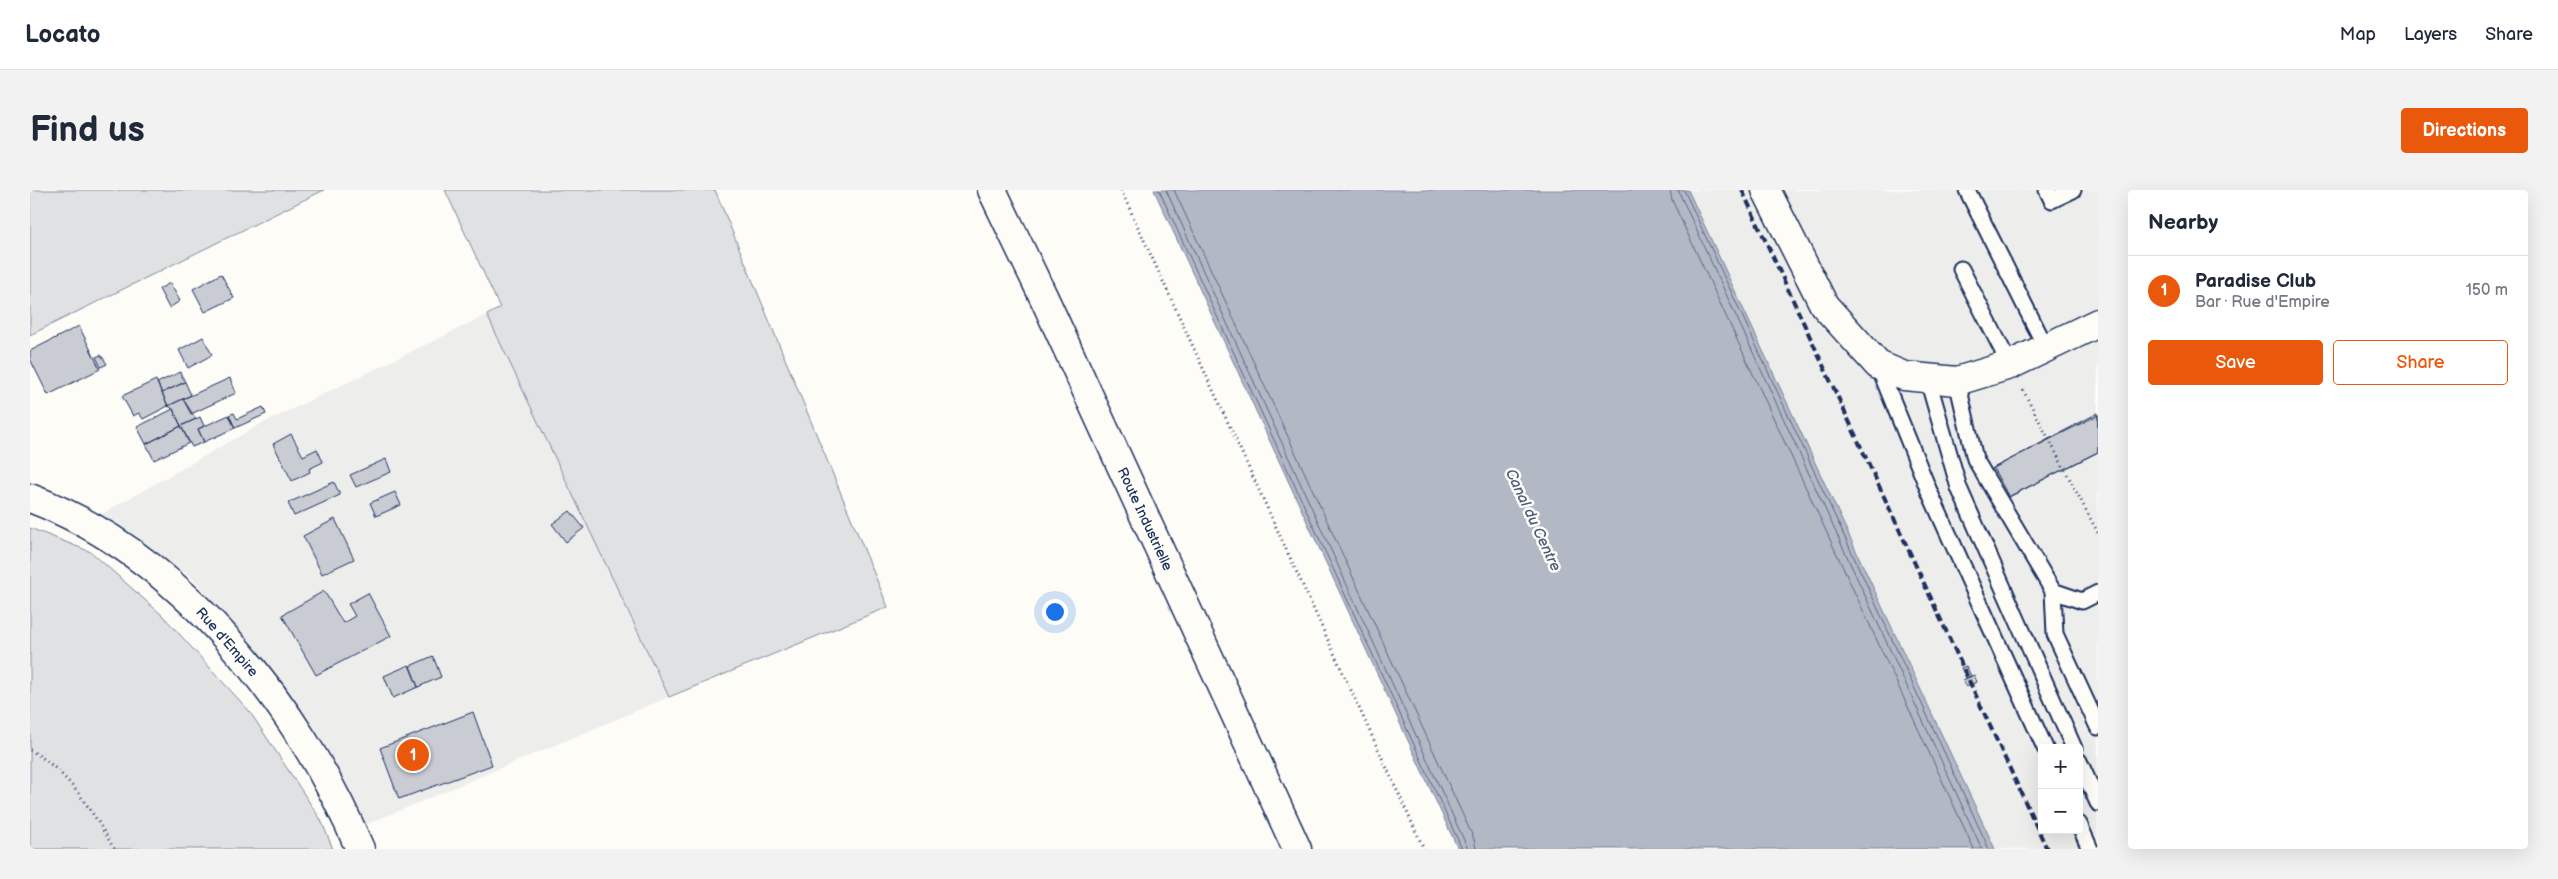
<!DOCTYPE html>
<html lang="en">
<head>
<meta charset="utf-8">
<style>
  body { margin:0; font-family:"Balsamiq Sans",sans-serif; background:#f2f2f3; color:#1f2937 }
  .controls { position:absolute; right:15px; bottom:15px; display:grid; overflow:hidden; border-radius:5px; box-shadow:0 5px 20px #0002 }
  .controls button { width:45px; height:45px; display:grid; place-items:center; padding:0; border:0; border-bottom:1px solid #e0e1e3; background:#fff; color:#1f2937; font:25px sans-serif }
  .you { position:absolute; left:1024px; top:421px; width:18px; height:18px; margin:-12px; border:4px solid #fff; border-radius:50%; background:#1a73e8; box-shadow:0 0 0 8px #1a73e833 }
  .badge { display:grid; place-items:center; width:32px; height:32px; border-radius:50%; background:#ea580c; color:#fff; font-size:16px; font-weight:700 }
  .pin { position:absolute; translate:-50% -50%; border:2px solid #fff; box-shadow:0 1px 5px #0006 }
  .list { margin:0; padding:0; list-style:none }
  h2 { display:flex; justify-content:space-between; align-items:center; height:65px; margin:0; padding:0 20px; font-size:21px }
  h2 small { font-size:16px; font-weight:400; color:#747a83 }
  .list li { display:grid; grid-template-columns:32px 1fr auto; gap:15px; align-items:center; box-sizing:border-box; height:70px; padding:0 20px; border-top:1px solid #e0e1e3 }
  .list b { display:block; font-size:19px; white-space:nowrap }
  .list p { margin:0; font-size:16px; white-space:nowrap; color:#747a83 }
  .list em { font-size:16px; font-style:normal; color:#747a83 }
  .actions { display:flex; gap:10px; padding:15px 20px }
  .actions a { flex:1; padding:11px 0; border:1px solid #ea580c; border-radius:5px; text-align:center; font-size:18px; color:#ea580c }
  .actions .main { background:#ea580c; color:#fff }
  .map { position:relative; flex:none; width:2068px; height:659px; overflow:hidden; border-radius:5px }
  header { display:flex; align-items:center; gap:30px; box-sizing:border-box; height:70px; padding:0 25px; background:#fff; border-bottom:1px solid #e0e1e3 }
  header strong { font-size:24px }
  nav { display:flex; gap:28px; margin-inline-start:auto; font-size:18px }
  .intro { display:flex; align-items:center; justify-content:space-between; box-sizing:border-box; height:120px; padding:0 30px }
  h1 { margin:0; font-size:35px }
  .button { padding:12px 22px; border-radius:5px; background:#ea580c; color:#fff; font-size:18px; font-weight:700 }
  main { display:flex; gap:30px; padding:0 30px }
  aside { flex:1; background:#fff; border-radius:5px; box-shadow:0 5px 20px #0002 }
  .map>svg:first-child { display:block }
</style>
</head>
<body>
<header>
<strong>Locato</strong>
<nav><a>Map</a><a>Layers</a><a>Share</a></nav>
</header>
<div class="intro"><h1>Find us</h1><a class="button">Directions</a></div>
<main>
<div class="map">
<svg width="2068" height="659" viewBox="0 0 2068 659">
  <rect width="100%" height="100%" fill="#fdfcf7"/>
  <filter id="ink" filterUnits="userSpaceOnUse"><feTurbulence type="fractalNoise" baseFrequency=".02" numOctaves="2"/><feDisplacementMap in="SourceGraphic" scale="10" xChannelSelector="R" yChannelSelector="G"/><feConvolveMatrix kernelMatrix="1 2 1 2 8 2 1 2 1" color-interpolation-filters="sRGB"/></filter>
  <g filter="url(#ink)">
    <!-- built -->
    <path fill="#edeeec" fill-rule="evenodd" d="M1658 0H2068V659H1965ZM2012 558H2049V640H2012Z
      M457 125 639 507 333 636 299 567 234 472 161 387 70 325 229 235Z"/>
    <!-- green -->
    <path fill="#e0e1e3" stroke="#7e88a0" d="M0 0H294L0 145Z
      M415 0H685L858 417 639 507 457 125 470 118Z
      M0 338 61 362 133 426 220 522 291 630 303 659H0Z"/>
    <!-- water -->
    <path fill="#b3b8c5" stroke="#76819c" d="M1124 0H1658L1965 659H1428Z"/>
    <g fill="none" stroke-linecap="round" stroke-linejoin="round">
      <!-- shore -->
      <path stroke="#586687" stroke-width="1" d="M1129 0 1432 659
        M1136 0 1438 659
        M1144 0 1444 649 1446 659
        M1640 0 1642 10 1944 659
        M1648 0 1952 659
        M1654 0 1959 659"/>
    </g>
    <!-- building -->
    <path fill="#c9ccd3" stroke="#1b2f5e" d="M191 84 204 108 175 122 163 99Z
      M140 93 150 111 139 118 129 99Z
      M49 136 70 179 18 205 0 169V161Z
      M173 147 182 165 158 178 149 160Z
      M71 165 77 174 71 177 66 167Z
      M150 182 155 192 132 203 127 193Z
      M200 188 206 203 161 224 153 209Z
      M126 190 138 216 113 229 109 223 103 226 92 206Z
      M155 192 161 205 138 216 132 203Z
      M153 209 166 229 151 236 143 219 138 216Z
      M233 217 236 224 205 238 199 225 204 223 207 229Z
      M143 219 151 236 116 254 107 237Z
      M2068 223V262L1976 308 1960 280Z
      M199 225 205 238 174 252 168 239Z
      M2068 225V262L1979 307 1963 278Z
      M170 227 174 236 168 239 174 252 162 257 151 236Z
      M151 236 159 253 124 270 116 254Z
      M261 244 273 266 287 259 293 272 279 279 280 282 262 291 243 254Z
      M356 269 361 282 326 297 320 285Z
      M304 292 310 305 264 326 258 313Z
      M365 302 371 315 346 326 340 313Z
      M540 321 554 338 536 352 522 334Z
      M305 329 324 369 292 384 273 346Z
      M294 401 313 433 325 426 318 414 338 403 361 446 286 485 252 425Z
      M403 466 411 487 388 497 380 476Z
      M379 475 388 497 363 508 354 486Z
      M1936 476 1941 486 1936 488 1931 478Z
      M1944 485 1947 492 1936 497 1933 490Z
      M443 522 462 575 369 609 350 558Z"/>
    <g fill="none" stroke-linecap="round" stroke-linejoin="round">
      <defs>
        <path id="service" d="M1937 0 2016 158
          M2017 0 2022 10 2043 0
          M1931 79 1980 175
          M1848 175 1899 301 2015 558
          M1898 190 1929 298 2044 558
          M1927 191 1945 269 2023 401 2052 411 2068 403
          M2023 401 2025 444 2068 537
          M2049 571 2068 613
          M2049 634 2060 659"/>
        <path id="minor" d="M1736 0 1794 115 1848 175 1874 186 1927 191 1980 175 2068 133
          M0 308C150 364 269 515 330 659"/>
        <path id="secondary" d="M962 0 1015 110 1267 659"/>
      </defs>
      <!-- service casing -->
      <use href="#service" stroke="#1b2f5e" stroke-width="19"/>
      <!-- minor casing -->
      <use href="#minor" stroke="#1b2f5e" stroke-width="31"/>
      <!-- secondary casing -->
      <use href="#secondary" stroke="#1b2f5e" stroke-width="31"/>
      <!-- path -->
      <path stroke="#1b2f5e" stroke-width="3" stroke-dasharray="1 4" stroke-linecap="butt" d="M1091 0 1394 659
        M1993 200 2068 343
        M0 560C38 581 63 622 84 659"/>
      <!-- service -->
      <use href="#service" stroke="#fdfcf7" stroke-width="15"/>
      <!-- minor -->
      <use href="#minor" stroke="#fdfcf7" stroke-width="28"/>
      <!-- secondary -->
      <use href="#secondary" stroke="#fdfcf7" stroke-width="28"/>
      <!-- rail -->
      <path stroke="#1b2f5e" stroke-width="4" stroke-dasharray="8 4" stroke-linecap="butt" d="M1712 0 2017 659"/>
    </g>
  </g>
  <g text-anchor="middle" dominant-baseline="central" stroke-width="5" stroke-linejoin="round" paint-order="stroke">
    <!-- street labels -->
    <g font-size="14" fill="#1b2f5e" stroke="#fdfcf7">
      <text transform="translate(1115 329) rotate(65)">Route Industrielle</text>
      <text transform="translate(197 452) rotate(49)">Rue d'Empire</text>
    </g>
    <!-- water labels -->
    <g font-size="15" font-style="italic" fill="#49587d" stroke="#fdfcf7">
      <text transform="translate(1503 330) rotate(65)">Canal du Centre</text>
    </g>
  </g>
</svg>
<div class="controls">
<button>+</button>
<button>−</button>
</div>
<div class="you"></div>
<div class="pin badge" style="left:383px;top:565px">1</div>
</div>
<aside>
<h2>Nearby<small></small></h2>
<ul class="list">
<li><span class="badge">1</span><div><b>Paradise Club</b><p>Bar · Rue d'Empire</p></div><em>150 m</em></li>
</ul>
<div class="actions"><a class="main">Save</a><a>Share</a></div>
</aside>
</main>
</body>
</html>
